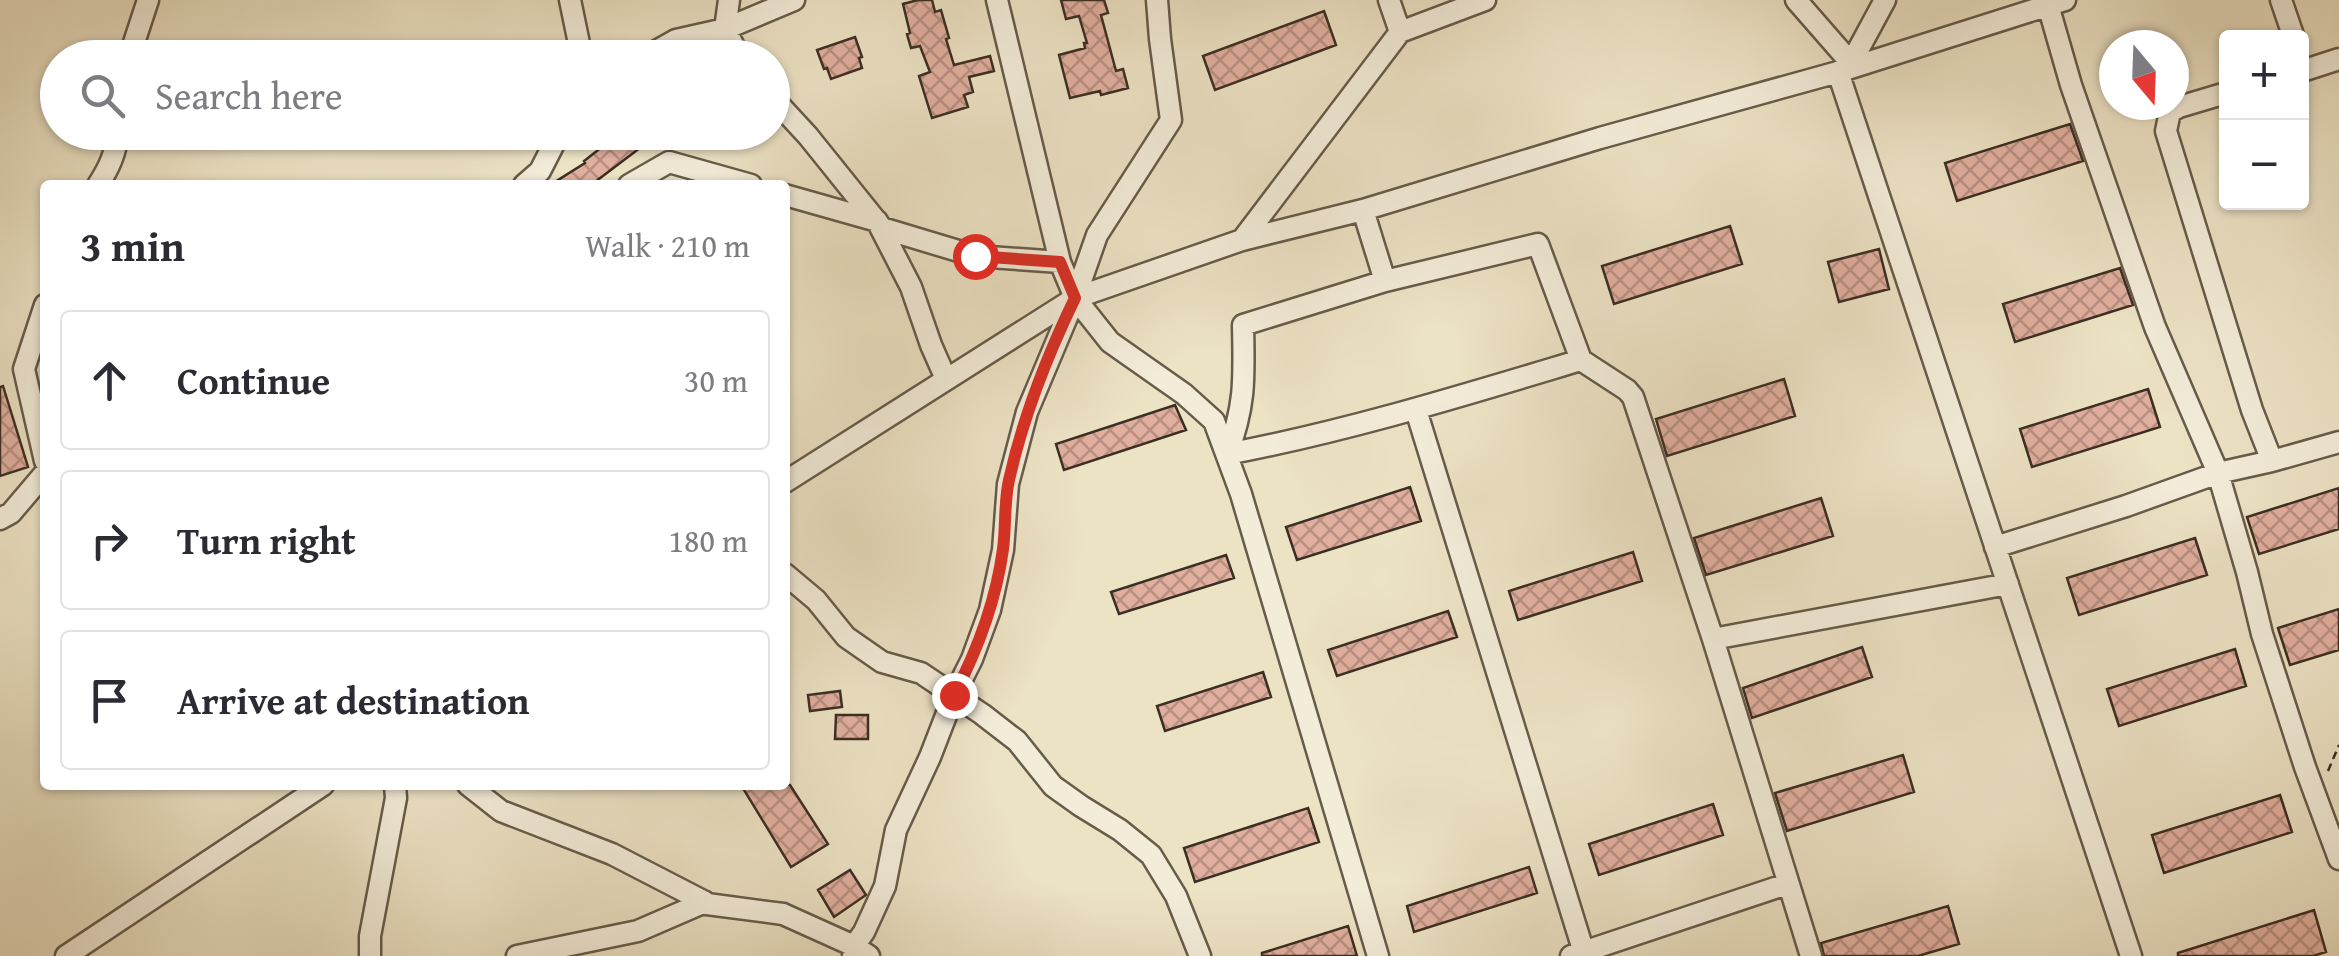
<!DOCTYPE html>
<html lang="en">
<head>
<meta charset="utf-8">
<style>
  body { margin:0; font-family:"Gentium Book Plus",serif; background:#f2f2f3; color:#2b2b33 }
  .controls { position:absolute; right:30px; top:30px; display:grid; overflow:hidden; border-radius:10px; box-shadow:0 2px 8px #0004 }
  .controls button { width:90px; height:90px; display:grid; place-items:center; padding:0; border:0; border-bottom:2px solid #e1e1e2; background:#fff; color:#2b2b33; font:50px sans-serif }
  .compass { position:absolute; left:2099px; top:30px; width:90px; height:90px; border-radius:50%; background:#fff; box-shadow:0 2px 8px #0004; rotate:161deg }
  .stop { position:absolute; width:30px; height:30px; margin:-22px; border:8px solid #d93025; border-radius:50%; background:#fff }
  .stop.end { background:#d93025; border-color:#fff; box-shadow:0 2px 10px #0008 }
  .list { margin:0; padding:0; list-style:none }
  h2 { display:flex; justify-content:space-between; align-items:center; height:130px; margin:0; padding:0 40px; font-size:42px }
  h2 small { font-size:32px; font-weight:400; color:#7c7c81 }
  .list li { display:grid; grid-template-columns:65px 1fr auto; gap:30px; align-items:center; box-sizing:border-box; height:140px; margin:0 20px 20px; padding:0 20px; border:2px solid #e1e1e2; border-radius:10px }
  .list b { display:block; font-size:38px; white-space:nowrap }
  .list em { font-size:32px; font-style:normal; color:#7c7c81 }
  .icon { flex:none; width:55px; height:55px; fill:none; stroke:currentColor; stroke-width:2; stroke-linecap:round; stroke-linejoin:round }
  .map { position:relative; flex:none; width:2339px; height:956px; overflow:hidden }
  .search { position:absolute; background:#fff; box-shadow:0 2px 8px #0004; left:40px; top:40px; width:750px; height:110px; display:flex; align-items:center; gap:25px; box-sizing:border-box; padding:0 35px; border-radius:55px; color:#7c7c81; font-size:38px }
  .panel { position:absolute; background:#fff; box-shadow:0 2px 8px #0004; left:40px; top:180px; width:750px; height:610px; border-radius:10px }
  .map>svg:first-child { display:block }
</style>
</head>
<body>
<div class="map">
<svg width="2339" height="956" viewBox="0 0 2339 956">
  <defs>
    <pattern id="building-cross-hatch" width="8" height="8" patternUnits="userSpaceOnUse" patternTransform="scale(2.5)"><rect width="8" height="8" fill="#e1af9f"/><path d="M0 0l8 8M0 8l8-8" fill="none" stroke="#b88f81"/></pattern>
  </defs>
  <rect width="100%" height="100%" fill="#ece2c4"/>
  <filter id="stains"><feTurbulence type="fractalNoise" baseFrequency=".002" numOctaves="4"/><feColorMatrix values="0 0 0 0 .2 0 0 0 0 .09 0 0 0 0 .02 0 0 0 .5 -.17"/></filter>
  <radialGradient id="worn" r=".72"><stop offset=".6" stop-color="#630" stop-opacity="0"/><stop offset="1" stop-color="#630" stop-opacity=".3"/></radialGradient>
  <!-- building -->
  <path fill="url(#building-cross-hatch)" stroke="#3b2e22" stroke-width="2.5" d="M918 0H932L935 12 941 10 949 38 946 39 954 65 990 56 994 71 969 77 973 92 964 95 968 107 932 118 919 76 930 72 920 46 911 48 907 34 910 33 903 4Z
    M1061 0H1104L1108 13 1101 15 1116 71 1123 69 1128 88 1101 95 1100 91 1070 98 1059 55 1085 48 1084 43H1087L1079 16 1066 19Z
    M1324 11 1336 45 1215 90 1203 56Z
    M855 37 862 57 859 58 862 68 831 79 827 68 824 69 817 50Z
    M2070 124 2083 161 1957 201 1945 163Z
    M621 132H661L591 185H550L585 163 584 161Z
    M1730 226 1742 264 1614 304 1602 266Z
    M1879 249 1889 289 1839 302 1828 262Z
    M2120 268 2133 305 2015 342 2003 304Z
    M1784 379 1795 416 1667 456 1656 419Z
    M3 386 28 467 0 476V387Z
    M2148 389 2160 427 2032 467 2020 429Z
    M1175 405 1186 430 1064 470 1056 444Z
    M1410 487 1421 521 1297 560 1286 527Z
    M2339 488V529L2259 554 2247 517Z
    M1821 498 1833 536 1706 575 1694 538Z
    M2195 538 2207 575 2079 615 2067 578Z
    M1633 552 1642 581 1518 620 1509 591Z
    M1226 555 1234 578 1119 614 1111 592Z
    M2339 609V650L2290 665 2278 628Z
    M1448 611 1457 637 1337 676 1328 650Z
    M1862 647 1872 677 1752 718 1743 688Z
    M2235 649 2246 686 2119 726 2107 689Z
    M1263 672 1271 697 1165 731 1157 706Z
    M840 691 842 707 810 711 808 695Z
    M836 715H868V739H835Z
    M1903 755 1914 792 1787 831 1775 793Z
    M741 785H790L828 844 791 867Z
    M2280 795 2292 832 2164 873 2152 835Z
    M1713 804 1723 835 1599 875 1589 844Z
    M1308 808 1319 842 1195 882 1184 848Z
    M1529 867 1537 893 1414 932 1407 906Z
    M850 870 866 895 834 917 818 890Z
    M1948 906 1959 944 1918 956H1824L1821 943Z
    M2314 910 2326 952 2313 956H2178V953Z
    M1348 926 1357 956H1262V953Z"/>
  <g fill="none" stroke-linecap="round" stroke-linejoin="round">
    <defs>
      <path id="street" d="M570 0 582 58
        M729 0 725 29 740 58
        M997 0 1060 262 1075 298 1110 342 1184 394 1214 421 1241 494 1378 956
        M1389 0 1400 32
        M1796 0 1851 63
        M1885 0 1851 63 1838 72 2131 956
        M2281 0 2294 38
        M2048 5 2071 85 2155 327 2218 473 2247 572 2262 634 2305 767 2339 859
        M129 58 148 0
        M644 58 676 40 725 29 794 0
        M2305 70 2339 59
        M2226 93 2179 107 2170 112 2166 131 2252 410 2272 461 2339 442
        M772 97 808 136 882 228 975 256 1060 262
        M98 185C109 168 116 153 118 132
        M524 185 540 171 560 132
        M629 185 669 162 751 185
        M785 195 877 221 911 287 931 345 946 379
        M1363 210 1385 281
        M1242 240 1400 32 1485 0
        M45 305 24 369 45 461
        M1416 410 1585 956
        M1227 454C1348 431 1464 395 1581 360L1627 390 1633 397 1713 639 1811 956
        M1227 454C1246 405 1244 376 1243 325L1385 281 1538 244 1581 360
        M785 482 1075 298 1242 240 1363 210 1600 138 1838 72 2065 0
        M0 519 11 513 45 473
        M1995 547 2126 506 2218 473 2272 461
        M785 574 816 600 846 637 882 662 921 673 982 714 1017 741 1053 786 1081 806 1120 830 1151 855 1176 896 1200 956
        M1713 639 2008 584
        M468 785 501 811 612 854 705 902
        M66 956 323 785
        M370 956V936L396 798 395 785
        M517 956 638 931 705 902 707 904 783 914 854 946 869 956
        M853 956 854 946 864 932 885 886 896 830 930 757 954 695 972 659 990 610 1003 550 1008 484 1027 412 1075 298 1097 235 1171 120 1160 39 1157 0
        M1571 956 1787 884"/>
    </defs>
    <!-- street casing -->
    <use href="#street" stroke="#675b4a" stroke-width="25"/>
    <!-- path -->
    <path stroke="#3b2e22" stroke-width="2.5" stroke-dasharray="8 5" stroke-linecap="butt" d="M2328 771 2339 745"/>
    <!-- street -->
    <use href="#street" stroke="#f3ecd9" stroke-width="20"/>
  </g>
  <g fill="none" stroke-linecap="round" stroke-linejoin="round">
    <!-- route -->
    <path stroke="#d93025" stroke-width="12" d="M954 695C978 649 996 601 1003 549 1006 526 1004 502 1009 480 1023 417 1047 356 1075 298L1060 262 975 256"/>
  </g>
  <rect width="100%" height="100%" filter="url(#stains)"/>
  <rect width="100%" height="100%" fill="url(#worn)"/>
</svg>
<div class="controls">
<button>+</button>
<button>−</button>
</div>
<svg class="compass" viewBox="-18 -18 36 36"><path d="M0-13l5 13h-10z" fill="#e53935"/><path d="M0 13l5-13h-10z" fill="#7c7c81"/></svg>
<div class="stop" style="left:975px;top:256px"></div>
<div class="stop end" style="left:954px;top:695px"></div>
<div class="search"><svg class="icon" aria-label="search" viewBox="0 0 24 24"><circle cx="10" cy="10" r="6"/><path d="M15 15l6 6"/></svg>Search here</div>
<section class="panel">
<h2>3 min<small>Walk · 210 m</small></h2>
<ul class="list">
<li><svg class="icon" aria-label="ahead" viewBox="0 0 24 24"><path d="M12 20V5M6 11l6-6 6 6"/></svg><div><b>Continue</b></div><em>30 m</em></li>
<li><svg class="icon" aria-label="right" viewBox="0 0 24 24"><path d="M7 20v-9h11M14 6l5 5-5 5"/></svg><div><b>Turn right</b></div><em>180 m</em></li>
<li><svg class="icon" aria-label="arrive" viewBox="0 0 24 24"><path d="M6 21V4h12l-3 4 3 4H6"/></svg><div><b>Arrive at destination</b></div></li>
</ul>
</section>
</div>
</body>
</html>
